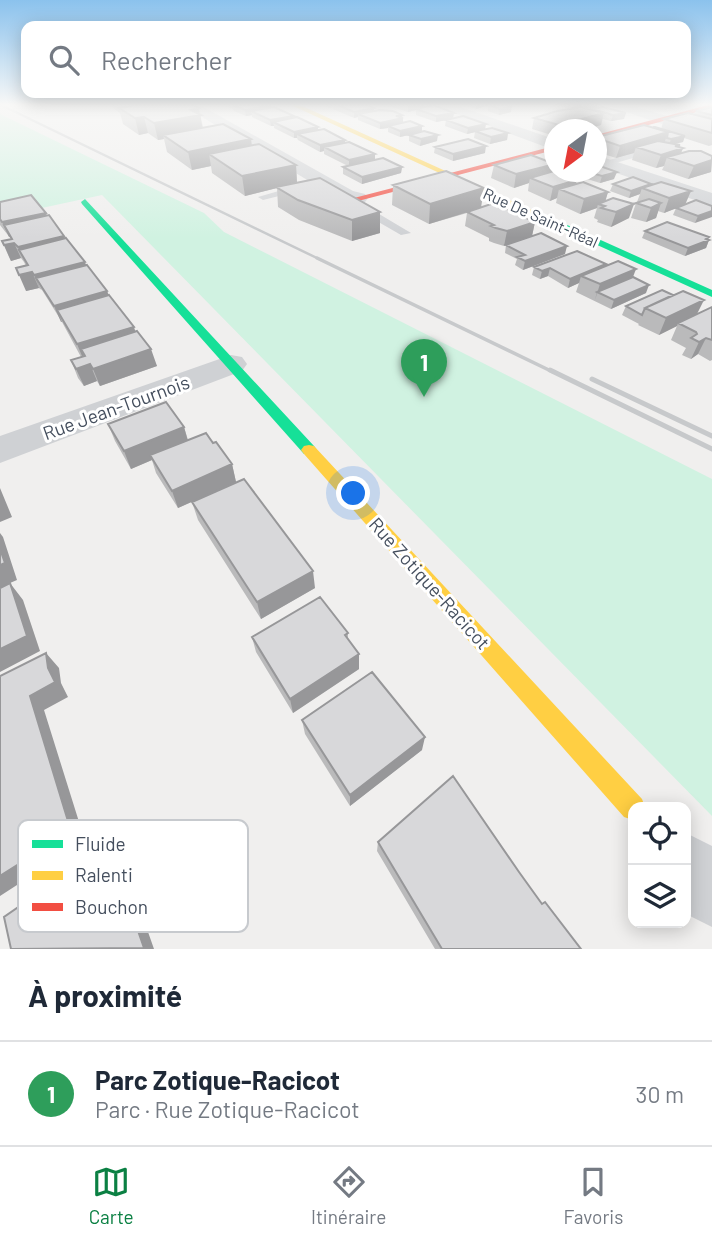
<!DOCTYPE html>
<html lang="fr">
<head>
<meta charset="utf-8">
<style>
  body { margin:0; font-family:Barlow,sans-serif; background:#f6f6f7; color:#1f2937 }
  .controls { position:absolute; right:21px; bottom:21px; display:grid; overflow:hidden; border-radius:14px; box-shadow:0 4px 18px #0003 }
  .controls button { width:63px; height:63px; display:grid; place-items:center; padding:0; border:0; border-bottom:2px solid #e0e1e3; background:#fff; color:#1f2937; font:35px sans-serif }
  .compass { position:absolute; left:544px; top:119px; width:63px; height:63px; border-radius:50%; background:#fff; box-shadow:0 4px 18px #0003; rotate:212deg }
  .you { position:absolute; left:354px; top:494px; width:24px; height:24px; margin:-18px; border:5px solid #fff; border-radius:50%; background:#1a73e8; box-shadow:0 0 0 10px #1a73e833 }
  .badge { display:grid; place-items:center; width:46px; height:46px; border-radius:50%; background:#0b8043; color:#fff; font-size:23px; font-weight:700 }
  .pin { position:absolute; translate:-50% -58px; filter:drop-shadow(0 2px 4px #0008) }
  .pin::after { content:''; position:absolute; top:37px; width:24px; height:21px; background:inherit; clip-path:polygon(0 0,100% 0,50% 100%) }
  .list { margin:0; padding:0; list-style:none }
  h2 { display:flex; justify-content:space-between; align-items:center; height:91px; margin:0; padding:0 28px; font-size:30px }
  h2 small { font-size:23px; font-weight:400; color:#747a83 }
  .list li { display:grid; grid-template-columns:46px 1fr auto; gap:21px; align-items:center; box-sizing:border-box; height:105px; padding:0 28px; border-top:2px solid #e0e1e3 }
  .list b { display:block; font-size:26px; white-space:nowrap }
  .list p { margin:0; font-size:23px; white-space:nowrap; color:#747a83 }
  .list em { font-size:23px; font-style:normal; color:#747a83 }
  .icon { flex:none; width:38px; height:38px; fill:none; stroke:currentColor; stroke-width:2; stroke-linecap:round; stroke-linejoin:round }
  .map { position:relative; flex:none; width:712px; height:949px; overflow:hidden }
  .search { position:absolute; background:#fff; box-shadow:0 4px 18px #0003; left:21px; right:21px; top:21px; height:77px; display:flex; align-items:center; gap:18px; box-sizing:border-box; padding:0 24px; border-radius:14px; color:#747a83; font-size:26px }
  .sheet { height:196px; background:#fff }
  nav { display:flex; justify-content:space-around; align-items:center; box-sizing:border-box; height:98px; border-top:2px solid #e0e1e3; background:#fff; font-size:19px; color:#747a83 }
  nav a { display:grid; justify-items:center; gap:4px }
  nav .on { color:#0b8043 }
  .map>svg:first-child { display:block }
</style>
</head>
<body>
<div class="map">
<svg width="712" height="949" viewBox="0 0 712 949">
  <rect width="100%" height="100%" fill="#f0efee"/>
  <!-- green -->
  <path fill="#d0f2e1" d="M0 114 204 213 224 232 712 479V816L102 195 0 217Z"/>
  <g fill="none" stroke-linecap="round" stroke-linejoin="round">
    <!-- lane -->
    <path fill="#cfd1d4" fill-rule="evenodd" d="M658 145 661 150 605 166 600 163Z
      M303 184 307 185V189L263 200 258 197Z
      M356 205H364L411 233 401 235 356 209Z"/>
    <!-- street -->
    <path fill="#cfd1d4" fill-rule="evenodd" d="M182 105H200L353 191 365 194 368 198 365 202 358 204 339 199Z
      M433 105H455L554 139V150Z
      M605 105H630L667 116 670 119 662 124Z
      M596 155 712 193V206L596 166Z
      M231 355 242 357 247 364 242 371 0 463V436Z
      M686 833 712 846V927L686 914Z"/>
    <!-- fast -->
    <path fill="#16e098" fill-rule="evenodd" d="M85 199 314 446 317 450 314 454H304L82 204 81 202Z
      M545 215 712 290V297L542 220 541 218Z"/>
    <!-- slow -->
    <path fill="#ffcf43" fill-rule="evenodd" d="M291 105H300L549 218 542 220Z
      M309 445 314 446 642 799 645 807H633V820L624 817 304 454 301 450 304 446Z"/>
    <!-- jam -->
    <path fill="#f24e42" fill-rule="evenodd" d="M708 105H712V108L596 139V135Z
      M554 146V150L358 201 354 198Z"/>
    <!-- rail-far2 -->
    <path stroke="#c7c9cb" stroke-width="2.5" d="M1 105 321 260"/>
    <!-- rail-far1 -->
    <path stroke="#c7c9cb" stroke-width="3.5" d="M317 258 553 372"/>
    <!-- rail -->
    <path stroke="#c7c9cb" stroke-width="5" d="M550 370 712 449
      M592 379 712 436"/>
  </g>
  <!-- wall -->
  <path fill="#bababb" d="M111 105H193L200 114 203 127 251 139 252 146 296 165 297 183 380 212V233L352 241 299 220 278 207 277 188 245 196 212 173 211 166 192 170 167 152 164 139 158 140 148 133 139 135 123 124 120 113 112 107Z
    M224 105H271L272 107 294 116V118L345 142 375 160 402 167 401 173 362 184 343 174V167L348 166 324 154V151L320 152 298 140 297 138H294L274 128V126H271L252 117V115L246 116 234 111 233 109Z
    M324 105H368L374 108V111L402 115 403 123 422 126V132L437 141 420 146 409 141V135L400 137 388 132V128L380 129 358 120V117L354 118 333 109V107L329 108Z
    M385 105H425V107L453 118 486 129 508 133 507 140 490 144 474 138 475 132 467 134 445 126 446 120 436 122 416 115V110L408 112Z
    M466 105H510L511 112 499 115 488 111V106L476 109Z
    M558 105H597V108L624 119 611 121 602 119 601 125 583 130H555V136L532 129 534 118 570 109Z
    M712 107V145L709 146 684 138 683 142 675 144 680 145 679 147 683 148 681 153 712 156 711 172 688 179 662 170 664 166 656 168 632 160 634 153 616 158 597 152V137L661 129 664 119 694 114 696 111Z
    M435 147 485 153 453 161 434 153Z
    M555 159V168L553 171 577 180 575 184 608 192 605 201 629 218 611 227 597 222 598 220 594 218 597 208 580 214 556 203 557 198 550 201 528 191 529 183 514 188 491 178 494 165 551 162V160Z
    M565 172H597L614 179 600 183Z
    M613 184 651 185 685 204 712 206 695 223 673 215 676 208 664 213 658 211 656 218 646 222 631 218 636 203H638L637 202 640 194 629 198 610 191Z
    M393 185 535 222 532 236 565 254 523 270 515 265 517 259 505 253 506 245 504 246 494 243 489 241V238L465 226 467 213 429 224 392 205Z
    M0 202 47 216 107 291 109 295 136 332 157 366 100 386 97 381 84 386 78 378 71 360 81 357 62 322 42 290 39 288 26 291V266L24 262 21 258 11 261 9 257 2 241 11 239 0 225Z
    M645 231 709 237 708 239 709 240 706 248 685 256 642 238Z
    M606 264V266L633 277 646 293 611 309 576 292 579 283 568 288 548 276 540 279 532 275 534 267Z
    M626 306 697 314 712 307V360L710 361 698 354 691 359 682 355 686 348 671 340 677 326 659 335 638 325 639 324 622 315Z
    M108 424 184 427 188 440 213 443 232 464 236 482 178 508 156 473 152 460 131 469 115 441Z
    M192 502 315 588 261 619 198 520Z
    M348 633V638L359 669 293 713 256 652 252 637Z
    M302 720 422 750 350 806 305 734Z
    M378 842 519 872 542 904 581 949H435L377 851Z"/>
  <!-- shaded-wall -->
  <path fill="#979799" d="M271 105 272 111H251L252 115 246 116 245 110Z
    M411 105H425V108L416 109V110L408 112V106Z
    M476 105H489L476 109Z
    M595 105H597L596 110 591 112 586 107Z
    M512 106 511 112 499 115 500 109Z
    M199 108 203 131 163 135 164 139 158 140 154 123 191 110Z
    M374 108V114H358V117L354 118V112Z
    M454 113 453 119 436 122V116Z
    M604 113 601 125 583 130H558L559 125Z
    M626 113 624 119 611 121 613 115Z
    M402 115V119L403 118V124L388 126V128L380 129V123Z
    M294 116V122H273L274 126H271L270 120Z
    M144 117 148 133 139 135 135 118Z
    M486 124 485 130 467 134 468 128Z
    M422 126V132L400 137V131Z
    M318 127V133L297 134V138H294V132Z
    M668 132 664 144 636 147 634 153 616 158 620 146Z
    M508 133 507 140 490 144 491 137Z
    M438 135 437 141 420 146 421 139Z
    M685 136 683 142 669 145 671 139Z
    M251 139 253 157 209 154 211 166 192 170 188 152Z
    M345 140V146L324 147V151L320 152V145Z
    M680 145 678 150 683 148 678 161 667 157 664 166 656 168 661 155 675 146Z
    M486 146 485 153 453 161V154Z
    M375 154V161L349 167V160Z
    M712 160 711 172 688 179 694 166Z
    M555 164 552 177 530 178 529 183 514 188 516 174Z
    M296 165 297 183 245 196 242 176Z
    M402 167 401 173 362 184V177Z
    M617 172 614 179 600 183 602 176Z
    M577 180 573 194 559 189 557 198 550 201 553 187Z
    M651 184 649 191 642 188 640 194 629 198 631 191Z
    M484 188 481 208 429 224 430 204Z
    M691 191 685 205 664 213 669 198Z
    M608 192 604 206 598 204 597 208 580 214 584 199Z
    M661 203 656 218 646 222 651 208Z
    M634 204 629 218 611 227 616 212Z
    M712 211V217L695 223 698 216Z
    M380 212V233L352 241V220Z
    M46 213 51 227 4 225 10 237H9L2 222Z
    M535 222 532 236 504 246 507 231Z
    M64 236 70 251H19L18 247Z
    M709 237 707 241 709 240 706 248 685 256 688 248Z
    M14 243 21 258 11 261 4 245Z
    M567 246 565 254 523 270 525 261Z
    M85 262 90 277 36 278 41 291 34 275Z
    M606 264 604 273 581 276 579 283 568 288 570 279Z
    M550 268 548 276 540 279 542 271Z
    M636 269 630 285 597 292 595 300 600 284Z
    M32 272 39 288 26 291 19 275Z
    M649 285 646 293 611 309 614 300Z
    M107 291 113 307 57 310 62 322H61L54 306Z
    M704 300 696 316 678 323 677 326 659 335 666 318Z
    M134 327 139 344 81 349 86 361H84L77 344Z
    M706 338 698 354 691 359 699 342Z
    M151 349 157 366 100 386 93 369Z
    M90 364 97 381 84 386 76 369Z
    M184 427 189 445 150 455 152 460 131 469 124 451Z
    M232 464 236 482 178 508 172 491Z
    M0 488 12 517 0 522Z
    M0 533 3 537 17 580 10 583 23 600 40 651 0 672Z
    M313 571 315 588 261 619 257 602Z
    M46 653 59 668 61 683 68 697 44 710 85 841 0 896V876L30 696 48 668Z
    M359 654V669L293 713 290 699Z
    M425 737 422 750 350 806V795Z
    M108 845 121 855 154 949H143Z"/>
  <!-- building -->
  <path fill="#d8d8da" stroke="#979799" stroke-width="2" d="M130 105H193L199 108 191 110 201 115 154 123 144 117 135 118 119 108 131 106Z
    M233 105H271L245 110Z
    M338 105H368L374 108 354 112Z
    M434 105 454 113 436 116 416 109Z
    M490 105H510L512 106 500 109Z
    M579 105H595L586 107Z
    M274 107 294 116 270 120 251 111Z
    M581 107 604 113 559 125 534 118 557 111Z
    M603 107 626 113 613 115 592 109Z
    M712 107V115L696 111Z
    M380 110 393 111 402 115 396 116 403 118 380 123 358 114Z
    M688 113 712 119V133L664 119Z
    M463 116 486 124 468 128 446 120Z
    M297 117 318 127 294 132 273 122Z
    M410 121 422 126 400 131 388 126Z
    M223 124 251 139 188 152 163 135Z
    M644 125 668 132 620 146 597 138V137Z
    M653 127H655L685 136 671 139 667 138 668 132Z
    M492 128 508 133 491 137 475 131Z
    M324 129 345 140 320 145 297 134Z
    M424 131 438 135 421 139 409 135Z
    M468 139 486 146 453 154 435 147Z
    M658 141 680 145 675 146 683 148 661 155 636 147Z
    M349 142 375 154 349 160 324 147Z
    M259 144 296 165 242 176 209 154Z
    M689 151H701L712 156V160L694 166 667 157Z
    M531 155 555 164 516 174 494 165Z
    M383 158 402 167 362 177 343 167Z
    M597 165 617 172 602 176 588 172H597Z
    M446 171 484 188 430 204 393 185Z
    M554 171 577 180 553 187 530 178Z
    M633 177 651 184 631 191 613 184Z
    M320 178 380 212 352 220 298 200 276 187Z
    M583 182 608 192 584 199 559 189Z
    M661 182 691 191 669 198 642 188Z
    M31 195 46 213 2 222 0 219V202Z
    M613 198 634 204 616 212 601 208 605 206 598 204Z
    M649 199 661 203 651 208 636 203Z
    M696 200 712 206V211L698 216 676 208Z
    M494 203 535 222 507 231 496 228 491 226 494 225 467 212Z
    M49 215 64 236 18 247 14 243 4 245 2 241 12 239 4 225Z
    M667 222 709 237 706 239 709 240 688 248 645 231Z
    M541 233 567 246 525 261 517 257 525 255 506 245Z
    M66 238 85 262 34 275 32 272 19 275 16 268 28 265 19 250Z
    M577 251 606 264 570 279 550 268 542 271 534 267Z
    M618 261 636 269 600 284 581 276Z
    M87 265 107 291 54 306 36 278Z
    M633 277 649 285 614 300 597 292Z
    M662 290 673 295 645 308 642 315 626 306Z
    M683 291 704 300 666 318 645 308Z
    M109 295 134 327 77 344 57 310Z
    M712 307V340L706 338 699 342 691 338 697 334 696 332 678 323Z
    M137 331 151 349 93 369 90 364 76 369 71 360 85 356 81 349Z
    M166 402 184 427 124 451 108 424Z
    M206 433 213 443 216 442 232 464 172 491 150 455Z
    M244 479 313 571 257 602 192 502Z
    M0 549 5 563 0 565Z
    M10 583 27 636 0 649V588Z
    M320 597 348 633 345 635 359 654 290 699 252 637Z
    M46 653 48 668 55 682 30 696 71 831 0 876V676Z
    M372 672 425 737 350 795 302 720Z
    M453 776 519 872 542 904 545 902 581 949H442L378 842Z
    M108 845 144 948 11 949 4 917Z"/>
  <!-- sky -->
  <linearGradient id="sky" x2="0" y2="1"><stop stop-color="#8bc2ed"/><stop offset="0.44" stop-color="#f8f8f7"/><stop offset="1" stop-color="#f8f8f7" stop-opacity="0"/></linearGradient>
  <rect width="712" height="238" fill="url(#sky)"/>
  <g text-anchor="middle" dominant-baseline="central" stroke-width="6" stroke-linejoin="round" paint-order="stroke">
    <!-- far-street labels -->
    <g font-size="16" fill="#444e5d" stroke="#fff">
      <text transform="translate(541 217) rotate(24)">Rue De Saint-Réal</text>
    </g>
    <!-- street labels -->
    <g font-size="19" fill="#444e5d" stroke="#fff">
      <text transform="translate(116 407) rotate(-20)">Rue Jean-Tournois</text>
      <text transform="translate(430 583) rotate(48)">Rue Zotique-Racicot</text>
    </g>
  </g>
  <!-- legend -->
  <rect x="18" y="820" width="230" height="112" rx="10" fill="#fff" stroke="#c7cace" stroke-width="2"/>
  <rect x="32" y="840" width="31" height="8" fill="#16e098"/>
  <rect x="32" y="871" width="31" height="9" fill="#ffcf43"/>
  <rect x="32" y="903" width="31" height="8" fill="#f24e42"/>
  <g font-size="19" fill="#444e5d">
    <text x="75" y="851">Fluide</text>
    <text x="75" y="882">Ralenti</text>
    <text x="75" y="914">Bouchon</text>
  </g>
</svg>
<div class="controls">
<button><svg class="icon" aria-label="locate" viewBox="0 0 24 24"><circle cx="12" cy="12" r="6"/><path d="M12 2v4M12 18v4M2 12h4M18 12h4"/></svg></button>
<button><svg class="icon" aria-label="layers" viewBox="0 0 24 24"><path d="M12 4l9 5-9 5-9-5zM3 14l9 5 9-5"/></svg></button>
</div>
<svg class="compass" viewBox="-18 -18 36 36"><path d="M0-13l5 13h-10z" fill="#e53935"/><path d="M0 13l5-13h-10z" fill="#747a83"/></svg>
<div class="you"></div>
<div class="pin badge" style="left:424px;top:397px;background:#2e9e5b">1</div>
<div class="search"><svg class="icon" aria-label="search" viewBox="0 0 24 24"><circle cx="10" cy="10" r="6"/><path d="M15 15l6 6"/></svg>Rechercher</div>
</div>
<section class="sheet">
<h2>À proximité<small></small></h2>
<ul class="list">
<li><span class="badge" style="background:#2e9e5b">1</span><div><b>Parc Zotique-Racicot</b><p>Parc · Rue Zotique-Racicot</p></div><em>30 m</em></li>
</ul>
</section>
<nav>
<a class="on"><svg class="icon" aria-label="map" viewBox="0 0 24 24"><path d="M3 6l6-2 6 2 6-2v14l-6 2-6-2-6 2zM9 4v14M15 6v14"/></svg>Carte</a>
<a><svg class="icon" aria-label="directions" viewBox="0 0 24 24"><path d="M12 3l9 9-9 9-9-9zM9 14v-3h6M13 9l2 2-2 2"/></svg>Itinéraire</a>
<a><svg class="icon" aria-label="saved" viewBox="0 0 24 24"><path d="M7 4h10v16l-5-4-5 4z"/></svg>Favoris</a>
</nav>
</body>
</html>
